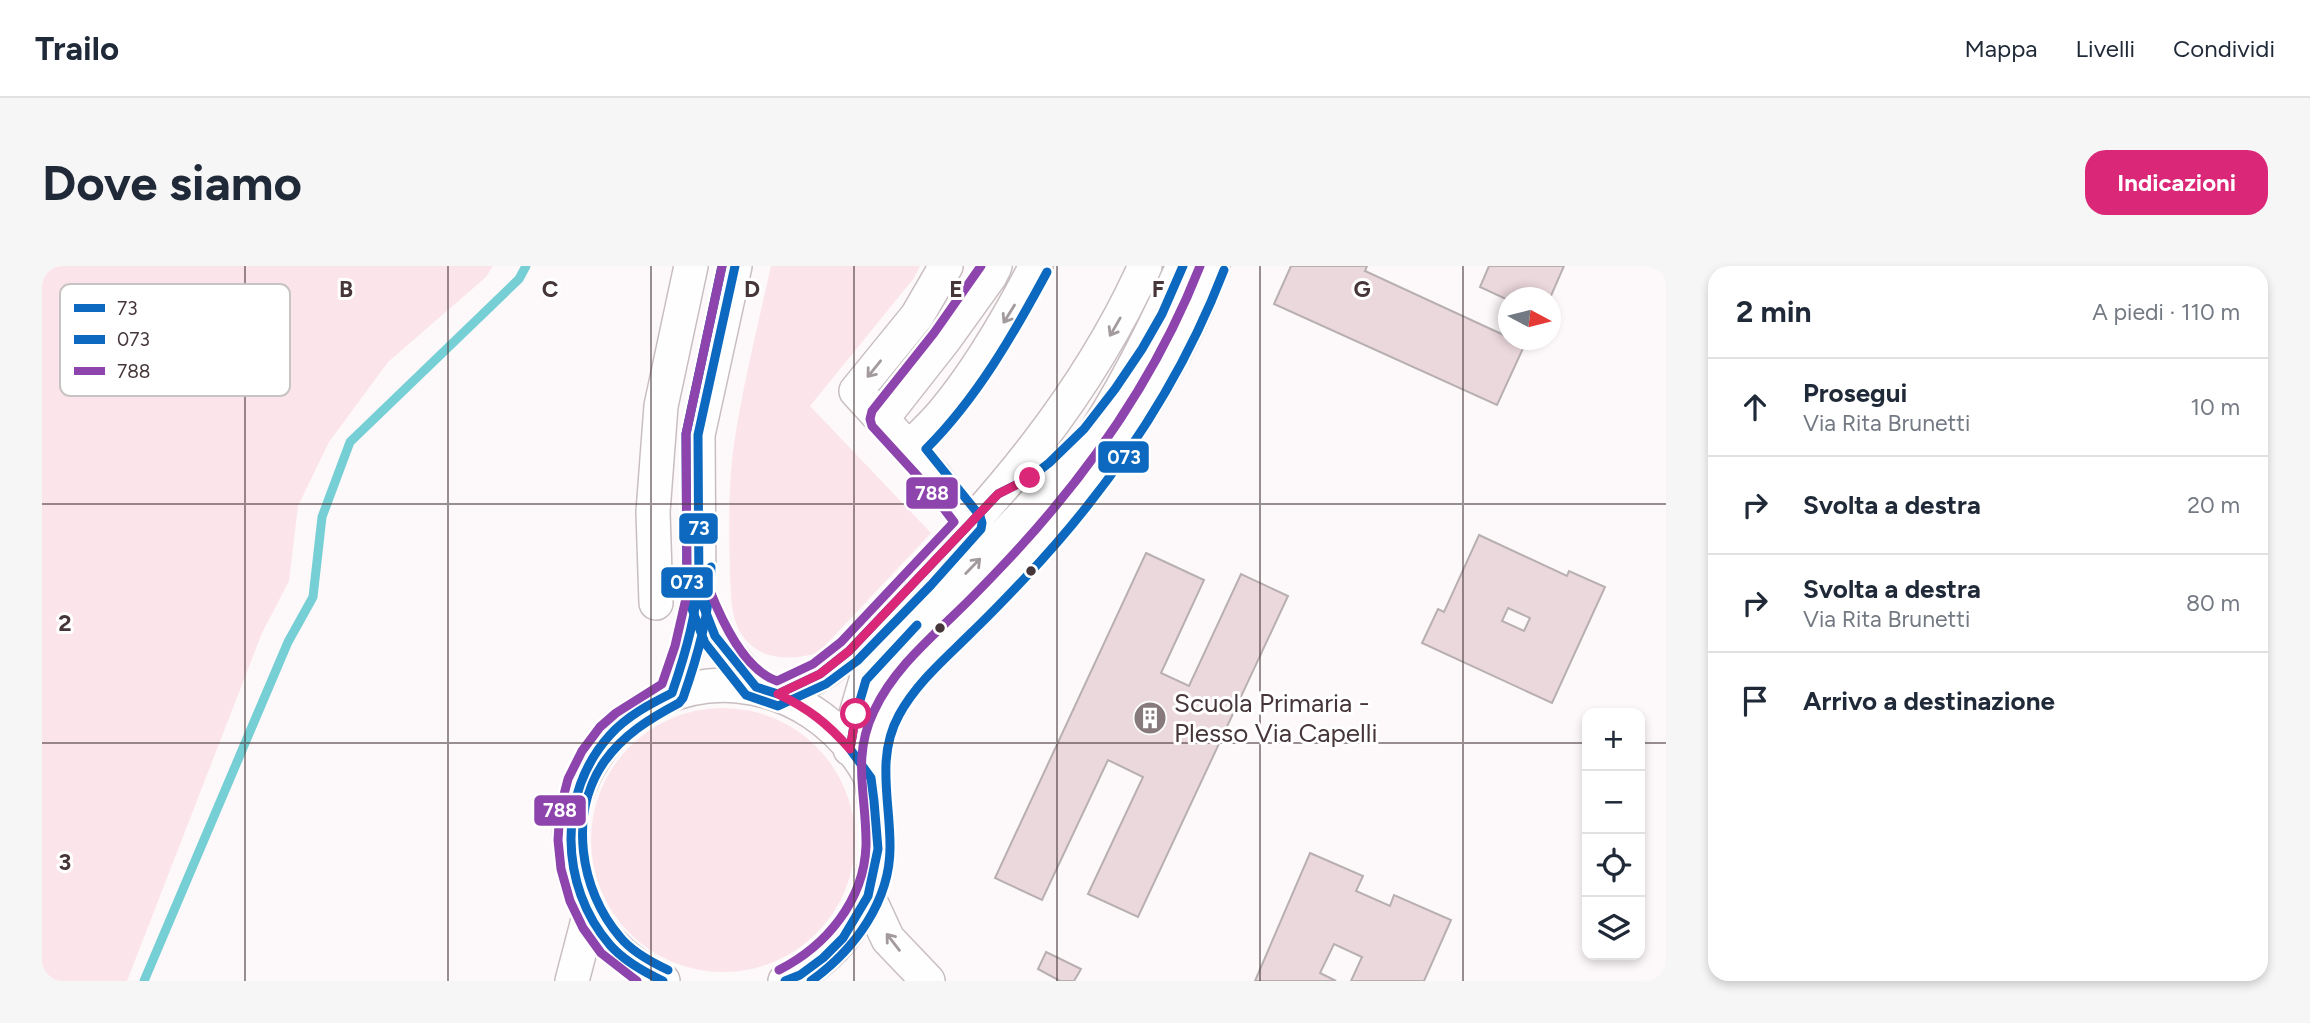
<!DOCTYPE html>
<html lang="it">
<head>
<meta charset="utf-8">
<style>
  body { margin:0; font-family:Figtree,sans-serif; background:#f6f6f7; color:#1f2937 }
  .controls { position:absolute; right:21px; bottom:21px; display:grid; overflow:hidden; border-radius:14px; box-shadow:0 4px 10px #0003 }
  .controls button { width:63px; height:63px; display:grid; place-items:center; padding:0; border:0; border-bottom:2px solid #e0e1e3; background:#fff; color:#1f2937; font:35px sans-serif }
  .compass { position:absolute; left:1456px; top:21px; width:63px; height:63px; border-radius:50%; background:#fff; box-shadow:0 4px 10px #0003; rotate:97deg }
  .stop { position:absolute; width:21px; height:21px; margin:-16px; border:5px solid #db2777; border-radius:50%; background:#fff }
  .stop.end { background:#db2777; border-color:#fff; box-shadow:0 2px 7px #0008 }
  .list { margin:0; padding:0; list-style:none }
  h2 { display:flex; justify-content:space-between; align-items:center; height:91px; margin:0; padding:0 28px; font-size:30px }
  h2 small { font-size:23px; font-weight:400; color:#747a83 }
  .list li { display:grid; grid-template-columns:46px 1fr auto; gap:21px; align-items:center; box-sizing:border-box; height:98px; padding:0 28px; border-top:2px solid #e0e1e3 }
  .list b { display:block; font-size:26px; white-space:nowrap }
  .list p { margin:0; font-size:23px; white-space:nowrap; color:#747a83 }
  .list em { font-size:23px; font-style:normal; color:#747a83 }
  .icon { flex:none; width:38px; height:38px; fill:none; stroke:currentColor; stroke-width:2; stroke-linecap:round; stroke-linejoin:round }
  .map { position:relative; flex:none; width:1624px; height:715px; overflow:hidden; border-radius:21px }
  header { display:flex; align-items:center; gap:42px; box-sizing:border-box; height:98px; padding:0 35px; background:#fff; border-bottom:2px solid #e0e1e3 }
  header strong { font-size:33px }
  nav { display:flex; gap:38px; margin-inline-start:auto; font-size:24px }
  .intro { display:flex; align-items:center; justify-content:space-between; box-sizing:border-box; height:168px; padding:0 42px }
  h1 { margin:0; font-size:49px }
  .button { padding:18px 32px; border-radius:21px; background:#db2777; color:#fff; font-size:24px; font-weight:700 }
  main { display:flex; gap:42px; padding:0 42px }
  aside { flex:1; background:#fff; border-radius:21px; box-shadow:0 4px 10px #0003 }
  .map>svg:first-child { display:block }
</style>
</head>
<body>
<header>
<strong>Trailo</strong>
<nav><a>Mappa</a><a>Livelli</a><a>Condividi</a></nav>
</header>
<div class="intro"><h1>Dove siamo</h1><a class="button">Indicazioni</a></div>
<main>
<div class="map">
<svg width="1624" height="715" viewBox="0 0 1624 715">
  <rect width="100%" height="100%" fill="#fdf8f9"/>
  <!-- green -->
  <path fill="#fbe5ea" d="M0 0H451L444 11 346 96 287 176 256 240 247 315 220 367 85 715H0Z
    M729 0H878L872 12 768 140 889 267 776 387C747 395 714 395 697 364 688 346 689 325 688 306 687 264 686 220 692 178 701 118 716 59 729 0Z
    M549 574a132 132 0 1 1 264 0a132 132 0 1 1-264 0Z"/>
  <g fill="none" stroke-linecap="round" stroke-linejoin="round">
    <!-- stream -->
    <path stroke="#76cfd4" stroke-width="9" d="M102 715 246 376 271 331 280 251 308 176 477 13 484 0"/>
  </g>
  <!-- building -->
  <path fill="#ebd8dc" stroke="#b8afb1" stroke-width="2" fill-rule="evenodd" d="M1249 0H1325L1323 5 1466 71V74L1483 78 1455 139 1232 38Z
    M1447 0H1522L1508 32H1466V34L1438 21Z
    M1437 269 1525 310 1527 305 1563 321 1510 437 1380 377 1396 343 1402 346ZM1466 342 1488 352 1482 365 1460 355Z
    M1104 287 1162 314 1119 407 1147 420 1199 308 1246 330 1096 651 1046 628 1101 511 1066 494 1000 634 953 612Z
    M1268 587 1321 610 1314 625 1348 640 1352 629 1409 654 1382 715H1309L1320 691 1292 678 1278 707 1294 715H1213Z
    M1004 686 1039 703 1032 715H1018L996 703Z"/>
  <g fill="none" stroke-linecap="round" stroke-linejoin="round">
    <defs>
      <path id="minor" d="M904 0 875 50 814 125 892 210 928 257
        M840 153 902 74 948 10 953 0
        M867 182C879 170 891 159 901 147 938 103 968 50 994 0
        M657 329 673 370 714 421
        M614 337 611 246 619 140 649 0
        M630 427 645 383 657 329 656 169 693 0
        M736 428C751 422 766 416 779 408 809 388 831 359 856 334 954 236 1046 128 1103 0
        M808 483 814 448 824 414 1038 190C1079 131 1111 65 1141 0
        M829 512C831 491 833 470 842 450 861 410 898 381 928 350 959 319 991 288 1019 254 1081 179 1138 92 1171 0
        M826 630 846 673 886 715
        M530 715 547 650
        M621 715C564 687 533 642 528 579 525 548 537 514 554 489 625 385 770 402 828 510 832 519 837 572 836 583 836 592 832 601 831 609 820 656 788 696 743 715"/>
    </defs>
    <!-- minor casing -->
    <use href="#minor" stroke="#c8bec0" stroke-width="36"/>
    <!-- minor -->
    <use href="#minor" stroke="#fffefe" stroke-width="33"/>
    <defs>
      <path id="bus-1" d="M693 0 656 169 657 329 673 370 714 421 736 428 778 408 807 385 956 228 989 211 1007 197 1042 163 1073 123 1100 83 1120 48 1141 0
        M621 715C602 706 582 695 568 679 517 620 515 527 568 469 585 450 608 438 630 427 644 386 656 345 657 301
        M743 715 758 709 781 692 801 672 826 630 836 583 832 535 829 512 808 483 814 448 824 414 875 359"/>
      <path id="bus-2" d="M680 0 644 168 645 330 663 377 704 429 736 440 784 418 815 395 889 319 939 263 940 257 938 250 884 183C935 132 971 69 1005 6
        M626 704C609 696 590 686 578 671 538 625 526 548 562 496 581 469 607 453 637 437L641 432C656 389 668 347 669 301
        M769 715C812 684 849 635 848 579 848 534 834 491 857 449 875 416 904 392 930 366 948 349 965 331 982 313 1068 222 1137 121 1182 4"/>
      <path id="bus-3" d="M668 325C680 355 702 404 735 415L771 398 799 376 912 256 883 218 830 160 828 153 830 145 892 67 939 0
        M737 704C784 680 822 635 824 580 825 531 809 492 832 445 850 406 883 377 913 348 931 331 948 313 965 295 1047 208 1114 112 1158 0
        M595 715 559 687 541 662 528 635 519 603 516 574 518 544 526 513 540 485 558 461 574 447 620 418 633 380 645 328 644 168 680 0"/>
    </defs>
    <!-- bus-1 casing -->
    <use href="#bus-1" stroke="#fff" stroke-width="14"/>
    <!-- bus-2 casing -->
    <use href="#bus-2" stroke="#fff" stroke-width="14"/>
    <!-- bus-3 casing -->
    <use href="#bus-3" stroke="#fff" stroke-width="14"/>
    <!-- bus-1 -->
    <use href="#bus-1" stroke="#0c69bf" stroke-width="9"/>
    <!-- bus-2 -->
    <use href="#bus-2" stroke="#0c69bf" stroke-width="9"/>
    <!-- bus-3 -->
    <use href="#bus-3" stroke="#8e44ad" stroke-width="9"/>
  </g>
  <!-- one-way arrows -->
  <defs><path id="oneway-shaft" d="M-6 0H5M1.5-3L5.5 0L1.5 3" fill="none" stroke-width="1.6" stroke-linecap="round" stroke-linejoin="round" transform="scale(1.75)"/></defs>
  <g stroke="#a29a9c">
    <use href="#oneway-shaft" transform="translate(967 48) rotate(122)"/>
    <use href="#oneway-shaft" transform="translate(1073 61) rotate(120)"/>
    <use href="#oneway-shaft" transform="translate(832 103) rotate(129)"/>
    <use href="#oneway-shaft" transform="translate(931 300) rotate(-46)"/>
    <use href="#oneway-shaft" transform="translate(851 676) rotate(-128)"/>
  </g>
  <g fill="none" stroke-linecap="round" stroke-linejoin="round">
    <!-- route -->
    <path stroke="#db2777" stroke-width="9" d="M814 448 808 483C785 457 767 443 736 428L778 408 807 385 956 228 988 212"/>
  </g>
  <!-- grid -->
  <path fill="none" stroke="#463639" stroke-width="2" stroke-opacity="0.55" d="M203 0V715M406 0V715M609 0V715M812 0V715M1015 0V715M1218 0V715M1421 0V715M0 238H1624M0 477H1545M1598 477H1624"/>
  <!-- icons -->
  <defs>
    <symbol id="building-disc" viewBox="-11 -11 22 22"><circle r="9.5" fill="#867a7c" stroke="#fff"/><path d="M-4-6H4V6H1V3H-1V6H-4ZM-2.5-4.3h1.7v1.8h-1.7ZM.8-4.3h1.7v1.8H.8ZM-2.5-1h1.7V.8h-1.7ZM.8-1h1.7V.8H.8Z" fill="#fff"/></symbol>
  </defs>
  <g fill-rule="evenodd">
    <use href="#building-disc" x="1089" y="433" width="38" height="38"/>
  </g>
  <!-- markers -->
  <g fill="#463639" stroke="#fff" stroke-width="2.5">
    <circle cx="989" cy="305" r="6"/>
    <circle cx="898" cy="362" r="6"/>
  </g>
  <g text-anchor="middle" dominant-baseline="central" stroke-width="6" stroke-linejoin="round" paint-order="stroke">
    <!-- poi labels -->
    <g font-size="26" fill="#463639" stroke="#fff" text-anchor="start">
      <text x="1132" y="437">Scuola Primaria -<tspan x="1132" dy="30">Plesso Via Capelli</tspan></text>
    </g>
  </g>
  <!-- legend -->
  <rect x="18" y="18" width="230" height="112" rx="10" fill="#fff" stroke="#c8c3c4" stroke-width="2"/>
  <rect x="32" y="38" width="31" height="8" fill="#0c69bf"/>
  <rect x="32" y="69" width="31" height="9" fill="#0c69bf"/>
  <rect x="32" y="101" width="31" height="8" fill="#8e44ad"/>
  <g font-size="19" fill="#463639">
    <text x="75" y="49">73</text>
    <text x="75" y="80">073</text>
    <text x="75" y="112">788</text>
  </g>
  <g font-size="23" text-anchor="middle" font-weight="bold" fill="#463639" stroke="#fff" stroke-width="6" stroke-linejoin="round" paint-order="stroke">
    <text x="304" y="31">B</text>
    <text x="508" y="31">C</text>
    <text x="710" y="31">D</text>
    <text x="914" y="31">E</text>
    <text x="1116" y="31">F</text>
    <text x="1320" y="31">G</text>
    <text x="23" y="365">2</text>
    <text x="23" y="604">3</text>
  </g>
  <g stroke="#fff" stroke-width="2.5">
    <rect x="1055" y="174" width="53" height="34" rx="7" fill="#0c69bf"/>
    <rect x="863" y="210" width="54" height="34" rx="7" fill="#8e44ad"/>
    <rect x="636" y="246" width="41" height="33" rx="7" fill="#0c69bf"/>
    <rect x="618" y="300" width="54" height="33" rx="7" fill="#0c69bf"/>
    <rect x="491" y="528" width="54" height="33" rx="7" fill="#8e44ad"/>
  </g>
  <g font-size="19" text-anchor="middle" font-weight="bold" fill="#fff">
    <text x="1082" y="198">073</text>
    <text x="890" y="234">788</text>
    <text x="657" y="269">73</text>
    <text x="645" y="323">073</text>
    <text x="518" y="551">788</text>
  </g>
</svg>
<div class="controls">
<button>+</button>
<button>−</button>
<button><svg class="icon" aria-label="locate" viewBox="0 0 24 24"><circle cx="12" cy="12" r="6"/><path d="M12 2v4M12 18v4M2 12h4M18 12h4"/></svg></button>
<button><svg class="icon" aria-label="layers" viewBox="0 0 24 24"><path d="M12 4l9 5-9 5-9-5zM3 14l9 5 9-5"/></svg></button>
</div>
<svg class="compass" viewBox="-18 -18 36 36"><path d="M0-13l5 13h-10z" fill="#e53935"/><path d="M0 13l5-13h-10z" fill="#747a83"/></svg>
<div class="stop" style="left:814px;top:448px"></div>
<div class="stop end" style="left:988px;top:212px"></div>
</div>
<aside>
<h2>2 min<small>A piedi · 110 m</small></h2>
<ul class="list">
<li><svg class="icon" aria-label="ahead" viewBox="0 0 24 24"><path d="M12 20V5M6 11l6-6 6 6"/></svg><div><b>Prosegui</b><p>Via Rita Brunetti</p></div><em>10 m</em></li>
<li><svg class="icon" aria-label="right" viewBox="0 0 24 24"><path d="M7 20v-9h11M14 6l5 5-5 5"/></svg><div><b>Svolta a destra</b></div><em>20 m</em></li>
<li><svg class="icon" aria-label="right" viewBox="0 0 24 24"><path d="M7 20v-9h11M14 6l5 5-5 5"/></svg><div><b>Svolta a destra</b><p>Via Rita Brunetti</p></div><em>80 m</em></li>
<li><svg class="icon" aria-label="arrive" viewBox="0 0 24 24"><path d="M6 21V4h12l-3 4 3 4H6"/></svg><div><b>Arrivo a destinazione</b></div></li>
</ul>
</aside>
</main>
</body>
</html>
